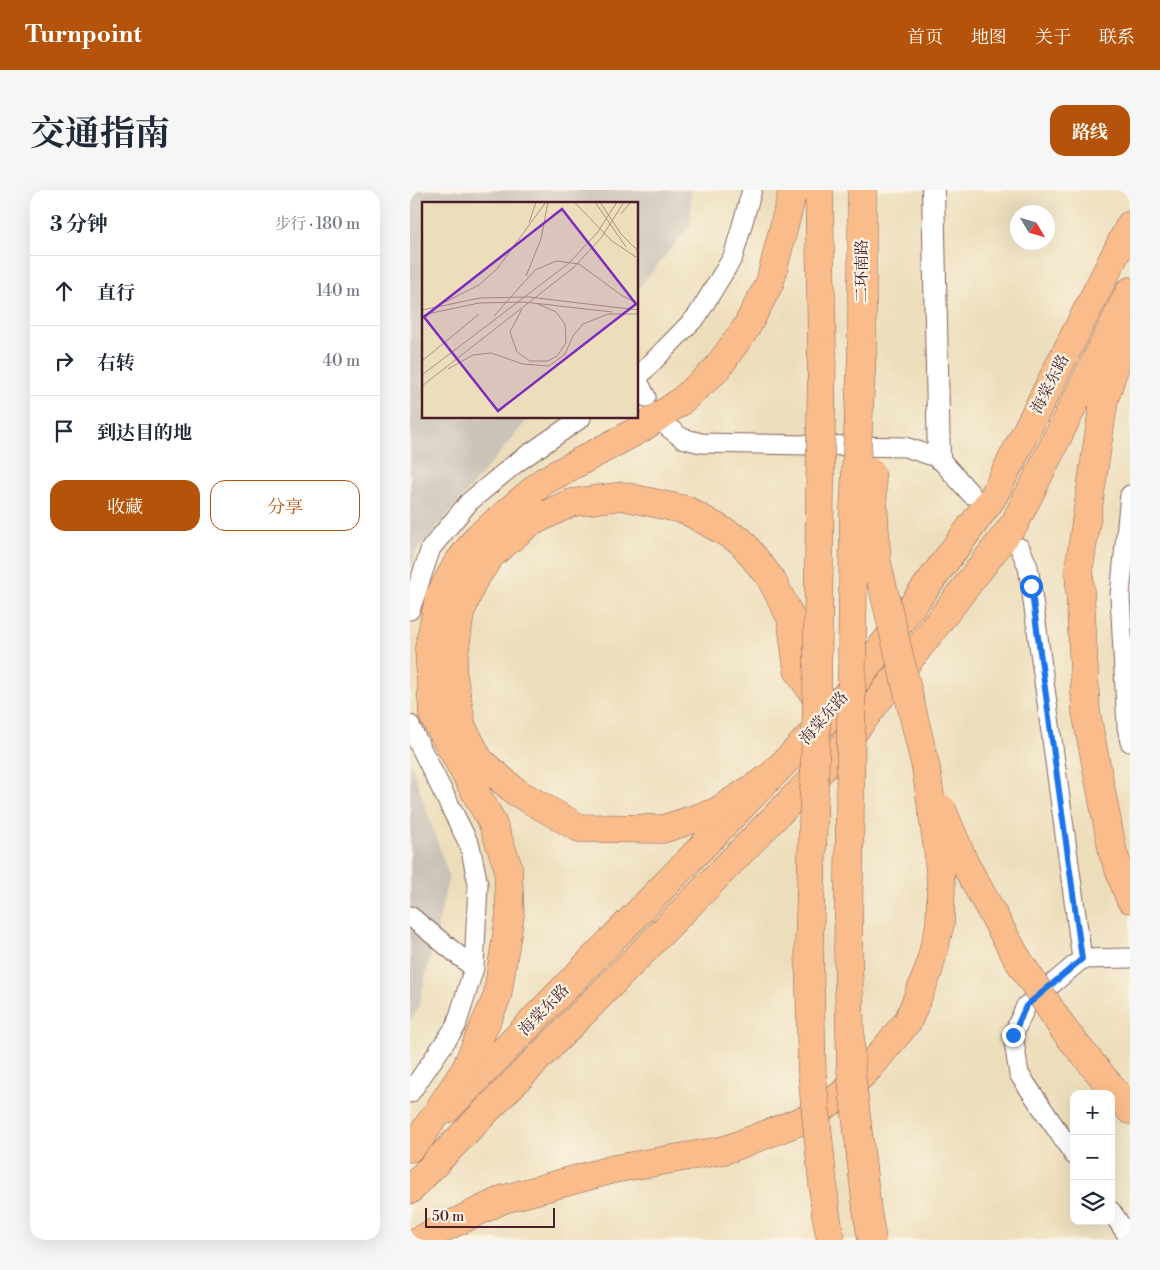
<!DOCTYPE html>
<html lang="zh">
<head>
<meta charset="utf-8">
<style>
  body { margin:0; font-family:"Libre Bodoni","Noto Serif SC",serif; background:#f6f6f7; color:#1f2937 }
  .controls { position:absolute; right:15px; bottom:15px; display:grid; overflow:hidden; border-radius:10px; box-shadow:0 5px 20px #0002 }
  .controls button { width:45px; height:45px; display:grid; place-items:center; padding:0; border:0; border-bottom:1px solid #e0e1e3; background:#fff; color:#1f2937; font:25px sans-serif }
  .compass { position:absolute; left:600px; top:15px; width:45px; height:45px; border-radius:50%; background:#fff; box-shadow:0 5px 20px #0002; rotate:128deg }
  .scale { position:absolute; left:15px; bottom:12px; width:130px; box-sizing:border-box; padding-left:5px; border:2px solid #4a1f2b; border-top:0; font-size:14px; line-height:18px; white-space:nowrap; color:#4a1f2b; -webkit-text-stroke:4px #fcf5e5; paint-order:stroke }
  .stop { position:absolute; width:15px; height:15px; margin:-11px; border:4px solid #1a73e8; border-radius:50%; background:#fff }
  .stop.end { background:#1a73e8; border-color:#fff; box-shadow:0 1px 5px #0008 }
  .list { margin:0; padding:0; list-style:none }
  h2 { display:flex; justify-content:space-between; align-items:center; height:65px; margin:0; padding:0 20px; font-size:21px }
  h2 small { font-size:16px; font-weight:400; color:#747a83 }
  .list li { display:grid; grid-template-columns:32px 1fr auto; gap:15px; align-items:center; box-sizing:border-box; height:70px; padding:0 20px; border-top:1px solid #e0e1e3 }
  .list b { display:block; font-size:19px; white-space:nowrap }
  .list em { font-size:16px; font-style:normal; color:#747a83 }
  .actions { display:flex; gap:10px; padding:15px 20px }
  .actions a { flex:1; padding:11px 0; border:1px solid #b45309; border-radius:15px; text-align:center; font-size:18px; color:#b45309 }
  .actions .main { background:#b45309; color:#fff }
  .icon { flex:none; width:28px; height:28px; fill:none; stroke:currentColor; stroke-width:2; stroke-linecap:round; stroke-linejoin:round }
  .map { position:relative; flex:none; width:720px; height:1050px; overflow:hidden; border-radius:15px }
  header { display:flex; align-items:center; gap:30px; box-sizing:border-box; height:70px; padding:0 25px; background:#b45309; color:#fff }
  header strong { font-size:24px }
  nav { display:flex; gap:28px; margin-inline-start:auto; font-size:18px }
  .intro { display:flex; align-items:center; justify-content:space-between; box-sizing:border-box; height:120px; padding:0 30px }
  h1 { margin:0; font-size:35px }
  .button { padding:12px 22px; border-radius:15px; background:#b45309; color:#fff; font-size:18px; font-weight:700 }
  main { display:flex; gap:30px; padding:0 30px }
  aside { flex:1; background:#fff; border-radius:15px; box-shadow:0 5px 20px #0002 }
  .map>svg:first-child { display:block }
</style>
</head>
<body>
<header>
<strong>Turnpoint</strong>
<nav><a>首页</a><a>地图</a><a>关于</a><a>联系</a></nav>
</header>
<div class="intro"><h1>交通指南</h1><a class="button">路线</a></div>
<main>
<aside>
<h2>3 分钟<small>步行 · 180 m</small></h2>
<ul class="list">
<li><svg class="icon" aria-label="ahead" viewBox="0 0 24 24"><path d="M12 20V5M6 11l6-6 6 6"/></svg><div><b>直行</b></div><em>140 m</em></li>
<li><svg class="icon" aria-label="right" viewBox="0 0 24 24"><path d="M7 20v-9h11M14 6l5 5-5 5"/></svg><div><b>右转</b></div><em>40 m</em></li>
<li><svg class="icon" aria-label="arrive" viewBox="0 0 24 24"><path d="M6 21V4h12l-3 4 3 4H6"/></svg><div><b>到达目的地</b></div></li>
</ul>
<div class="actions"><a class="main">收藏</a><a>分享</a></div>
</aside>
<div class="map">
<svg width="720" height="1050" viewBox="0 0 720 1050">
  <rect width="100%" height="100%" fill="#fcf5e5"/>
  <filter id="ink" filterUnits="userSpaceOnUse"><feTurbulence type="fractalNoise" baseFrequency=".02" numOctaves="2"/><feDisplacementMap in="SourceGraphic" scale="10" xChannelSelector="R" yChannelSelector="G"/><feConvolveMatrix kernelMatrix="1 2 1 2 8 2 1 2 1" color-interpolation-filters="sRGB"/></filter>
  <filter id="wash" filterUnits="userSpaceOnUse"><feTurbulence type="fractalNoise" baseFrequency=".0096" numOctaves="4" result="noise"/><feDisplacementMap in="SourceGraphic" scale="20" xChannelSelector="R" yChannelSelector="G"/><feGaussianBlur stdDeviation="1.12" result="paint"/><feColorMatrix in="noise" values="0 0 0 0 0 0 0 0 0 0 0 0 0 0 0 0 0 1.4 0 .05"/><feComposite in="paint" operator="in"/></filter>
  <g filter="url(#wash)">
    <rect width="100%" height="100%" fill="#eddebb"/>
    <!-- industrial -->
    <path fill="#cbc3b8" d="M0 0H281V35L228 99V14H14V228H119L7 361 0 379Z
      M0 571 39 686 8 820 0 831Z"/>
  </g>
  <g filter="url(#ink)">
    <g fill="none" stroke-linecap="round" stroke-linejoin="round">
      <defs>
        <path id="minor" d="M228 187 287 126 323 67 342 0
          M228 191 236 207
          M255 235 272 248 291 253 495 257 529 268 561 304
          M720 305 710 405 717 537 720 552
          M610 358 618 377 621 396 672 769 616 816 603 845 609 884 664 965
          M0 420 21 358 59 312 106 273 171 228
          M0 535 1 538 60 656 68 694 64 778 46 836 0 903
          M0 726 64 778
          M672 769 720 768
          M701 1021 720 1049"/>
        <path id="tertiary" d="M523 0 529 268"/>
        <path id="primary" d="M717 139 694 210 669 379 676 522 703 663 720 709
          M654 840 720 920
          M37 919 360 587 421 525 583 307 720 35
          M33 965 425 566 605 333 720 101"/>
        <path id="trunk" d="M409 0 412 162
          M452 0V163
          M360 587 306 622 253 639 169 638 106 602 70 571 52 537 42 480 50 423 63 391 82 364 118 334 160 313 212 306 276 320 331 351 361 389 381 428 388 480 407 509
          M0 958 10 948 55 880 87 807 100 725 98 677 82 632 23 525 19 458 29 407 47 374 68 347 134 291 232 238 270 212 305 181 336 138 360 92 383 0
          M0 1000 33 965
          M9 1050 94 1009 204 979 315 960 396 929 430 906 459 878 498 831"/>
      </defs>
      <!-- minor casing -->
      <use href="#minor" stroke="#83625d" stroke-width="21"/>
      <!-- tertiary casing -->
      <use href="#tertiary" stroke="#83625d" stroke-width="24"/>
      <!-- primary casing -->
      <use href="#primary" stroke="#83625d" stroke-width="29"/>
      <!-- trunk casing -->
      <use href="#trunk" stroke="#83625d" stroke-width="29"/>
      <!-- minor -->
      <use href="#minor" stroke="#fff" stroke-width="19"/>
      <!-- tertiary -->
      <use href="#tertiary" stroke="#fff" stroke-width="22"/>
      <!-- primary -->
      <use href="#primary" stroke="#f9bc8a" stroke-width="28"/>
      <!-- trunk -->
      <use href="#trunk" stroke="#f9bc8a" stroke-width="28"/>
      <defs>
        <path id="trunk-bridge" d="M412 162 407 509 399 756 402 884 416 1025 421 1050
          M452 163 444 318 438 761 441 882 457 1020 462 1050
          M461 282 467 373 516 578 528 661 531 695 530 734 518 782 498 831
          M532 619 555 674 607 768 654 840"/>
      </defs>
      <!-- trunk-bridge casing -->
      <use href="#trunk-bridge" stroke="#83625d" stroke-width="29" stroke-linecap="butt"/>
      <!-- trunk-bridge -->
      <use href="#trunk-bridge" stroke="#f9bc8a" stroke-width="28"/>
    </g>
  </g>
  <g fill="none" stroke-linecap="round" stroke-linejoin="round" filter="url(#ink)">
    <!-- route -->
    <path stroke="#1a73e8" stroke-width="6" d="M603 845 616 816 672 769 621 396"/>
  </g>
  <g text-anchor="middle" dominant-baseline="central" stroke-width="4.5" stroke-linejoin="round" paint-order="stroke">
    <!-- street labels -->
    <g font-size="16" fill="#4a1f2b" stroke="#fcf5e5">
      <text transform="translate(452 81) rotate(-90)">二环南路</text>
      <text transform="translate(640 194) rotate(-63)">海棠东路</text>
      <text transform="translate(414 528) rotate(-49)">海棠东路</text>
      <text transform="translate(134 820) rotate(-46)">海棠东路</text>
    </g>
  </g>
  <!-- overview -->
  <g transform="translate(12 12)">
    <rect width="216" height="216" fill="#eddebb"/>
    <path fill="none" stroke="#ac9281" stroke-width="1" d="M152 0 190 39 214 55M173 0 204 45M178 0 199 32 217 50M199 12 209 0M107 21 114 0M119 37 126 0M104 74 119 37M23 100 57 83 75 67 124 0M199 106 217 108M100 107 88 130 95 150 108 159H126L135 154 144 141 143 122 134 110 116 102M0 108 58 96 107 95 199 106M0 113 57 101 102 100 190 110M72 114 113 68 134 59 157 62 199 93 217 102M0 159 57 112M26 167 51 153 69 151 101 162 127 164 143 152 151 134 161 122 186 112H217M0 173 147 61 175 31 195 0M0 184 151 66 179 36 202 0"/>
    <path fill="#7b2cbf" fill-opacity="0.15" stroke="#7b2cbf" stroke-width="2.5" d="M140 7 214 102 76 209 2 115Z"/>
    <rect width="216" height="216" fill="none" stroke="#4a1f2b" stroke-width="2.5"/>
  </g>
</svg>
<div class="controls">
<button>+</button>
<button>−</button>
<button><svg class="icon" aria-label="layers" viewBox="0 0 24 24"><path d="M12 4l9 5-9 5-9-5zM3 14l9 5 9-5"/></svg></button>
</div>
<svg class="compass" viewBox="-18 -18 36 36"><path d="M0-13l5 13h-10z" fill="#e53935"/><path d="M0 13l5-13h-10z" fill="#747a83"/></svg>
<div class="scale">50 m</div>
<div class="stop" style="left:621px;top:396px"></div>
<div class="stop end" style="left:603px;top:845px"></div>
</div>
</main>
</body>
</html>
